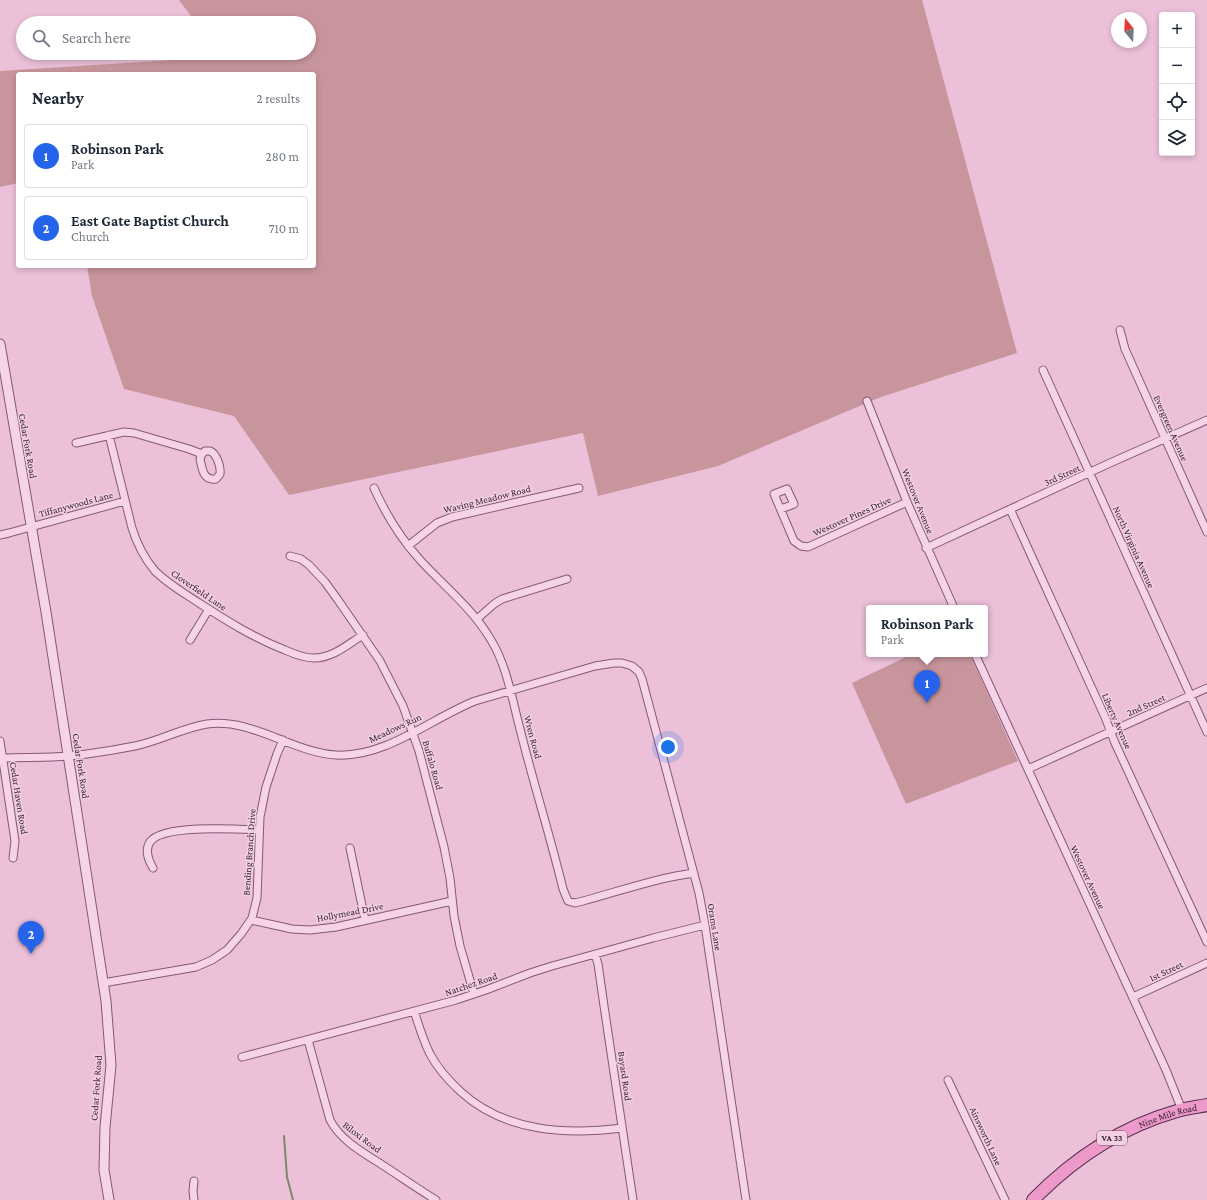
<!DOCTYPE html>
<html lang="en">
<head>
<meta charset="utf-8">
<style>
  body { margin:0; font-family:"Crimson Pro",serif; background:#f2f2f3; color:#1f2937 }
  .controls { position:absolute; right:12px; top:12px; display:grid; overflow:hidden; border-radius:4px; box-shadow:0 2px 6px #0003 }
  .controls button { width:36px; height:36px; display:grid; place-items:center; padding:0; border:0; border-bottom:1px solid #e0e1e3; background:#fff; color:#1f2937; font:20px sans-serif }
  .compass { position:absolute; left:1111px; top:12px; width:36px; height:36px; border-radius:50%; background:#fff; box-shadow:0 2px 6px #0003; rotate:342deg }
  .you { position:absolute; left:668px; top:747px; width:14px; height:14px; margin:-10px; border:3px solid #fff; border-radius:50%; background:#1a73e8; box-shadow:0 0 0 6px #1a73e833 }
  .badge { display:grid; place-items:center; width:26px; height:26px; border-radius:50%; background:#2563eb; color:#fff; font-size:13px; font-weight:700 }
  .pin { position:absolute; translate:-50% -33px; filter:drop-shadow(0 1px 2px #0008) }
  .pin::after { content:''; position:absolute; top:21px; width:14px; height:12px; background:inherit; clip-path:polygon(0 0,100% 0,50% 100%) }
  .popup { position:absolute; left:866px; top:605px; width:122px; height:52px; box-sizing:border-box; display:grid; place-content:center; border-radius:4px; background:#fff; filter:drop-shadow(0 1px 3px #0005); font-size:13px; white-space:nowrap; color:#747a83 }
  .popup b { font-size:15px; color:#1f2937 }
  .popup::after { content:''; position:absolute; left:50%; top:100%; margin-left:-8px; border:8px solid transparent; border-top-color:#fff }
  .list { margin:0; padding:0; list-style:none }
  h2 { display:flex; justify-content:space-between; align-items:center; height:52px; margin:0; padding:0 16px; font-size:17px }
  h2 small { font-size:13px; font-weight:400; color:#747a83 }
  .list li { display:grid; grid-template-columns:26px 1fr auto; gap:12px; align-items:center; box-sizing:border-box; height:64px; margin:0 8px 8px; padding:0 8px; border:1px solid #e0e1e3; border-radius:4px }
  .list b { display:block; font-size:15px; white-space:nowrap }
  .list p { margin:0; font-size:13px; white-space:nowrap; color:#747a83 }
  .list em { font-size:13px; font-style:normal; color:#747a83 }
  .icon { flex:none; width:22px; height:22px; fill:none; stroke:currentColor; stroke-width:2; stroke-linecap:round; stroke-linejoin:round }
  .map { position:relative; flex:none; width:1207px; height:1200px; overflow:hidden }
  .search { position:absolute; background:#fff; box-shadow:0 2px 6px #0003; left:16px; top:16px; width:300px; height:44px; display:flex; align-items:center; gap:10px; box-sizing:border-box; padding:0 14px; border-radius:22px; color:#747a83; font-size:15px }
  .panel { position:absolute; background:#fff; box-shadow:0 2px 6px #0003; left:16px; top:72px; width:300px; height:196px; border-radius:4px }
  .map>svg:first-child { display:block }
</style>
</head>
<body>
<div class="map">
<svg width="1207" height="1200" viewBox="0 0 1207 1200">
  <rect width="100%" height="100%" fill="#ebc0d8"/>
  <!-- green -->
  <path fill="#c8959c" d="M179 0H922L1017 353 881 397 718 466 598 496 583 433 289 495 234 416 124 389 92 296 87 266H314V74H18V183L0 187V71L221 57 218 53H309V23H196Z
    M912 654H970L1018 761 906 804 852 683Z"/>
  <g fill="none" stroke-linecap="round" stroke-linejoin="round">
    <!-- stream -->
    <path stroke="#7b8a6b" stroke-width="2" d="M284 1136 287 1177 293 1200"/>
    <defs>
      <path id="minor" d="M1120 330 1125 349 1207 532
        M1043 370 1207 732
        M867 401 907 502 954 608
        M109 435 132 528C137 544 144 558 155 571 168 584 184 593 199 603 227 621 254 638 285 650 294 654 304 658 314 658 333 658 348 644 363 635
        M76 443 124 432 134 433 189 449 202 454 205 451H210C217 454 221 467 220 474L216 479C203 481 202 468 200 459L202 454
        M374 488C386 515 401 539 421 561 445 587 473 609 491 640 507 666 512 699 520 729 533 782 550 835 563 889L568 901 575 903 583 901C620 891 656 878 694 873
        M781 509 794 504 787 489 774 494 794 541 801 546 808 547 907 502
        M1010 509 1105 717 1115 743 1207 942
        M0 535 9 533 125 501
        M408 546 437 523 452 517 579 488
        M926 548 1110 463 1207 420
        M290 556 301 559 309 565 325 582 338 600 380 661 403 706 419 751 444 847 450 878 454 916 460 946 474 994
        M477 619 494 604 502 599 567 579
        M190 640 209 609
        M975 654 1166 1070 1182 1110
        M0 741 15 841 13 858
        M3 758C25 757 47 758 69 756 91 754 114 750 135 746 160 741 182 728 207 724 253 718 291 752 336 755 385 758 430 719 475 701L595 666 614 663H622L632 666 639 672 642 679 699 893 705 925 746 1200
        M1028 769 1207 688
        M350 848 365 920
        M153 868C149 861 144 851 150 842 162 824 238 829 259 830
        M251 920 292 929 310 930 336 927 452 901
        M595 954 598 964 604 1006 633 1200
        M103 983 196 967 212 960 227 950 241 934 252 918 257 898 260 817 266 787 277 754 283 740
        M1133 997 1207 963
        M414 1011C419 1026 423 1040 430 1054 438 1069 449 1081 461 1092 505 1132 566 1135 622 1128
        M308 1040 330 1120C341 1141 364 1153 384 1166 401 1177 418 1189 436 1200
        M242 1057 456 1000 486 990 530 973 552 966 653 938 705 925
        M948 1080 1005 1200
        M194 1181 193 1191 194 1200"/>
      <path id="tertiary" d="M0 344 46 612 106 1001 111 1065 105 1127 104 1170 109 1200"/>
      <g id="primary">
        <path id="s1" d="M1033 1200C1073 1159 1121 1127 1177 1111 1187 1108 1197 1107 1207 1105"/>
      </g>
    </defs>
    <!-- minor casing -->
    <use href="#minor" stroke="#835977" stroke-width="9"/>
    <!-- tertiary casing -->
    <use href="#tertiary" stroke="#835977" stroke-width="11"/>
    <!-- primary casing -->
    <use href="#primary" stroke="#512e49" stroke-width="14"/>
    <!-- minor -->
    <use href="#minor" stroke="#f6d3e7" stroke-width="7"/>
    <!-- tertiary -->
    <use href="#tertiary" stroke="#f6d3e7" stroke-width="9"/>
    <!-- primary -->
    <use href="#primary" stroke="#ed99c9" stroke-width="12"/>
  </g>
  <g text-anchor="middle" dominant-baseline="central" stroke-width="3" stroke-linejoin="round" paint-order="stroke">
    <!-- shield labels -->
    <rect fill="#f3cfe3" stroke="#6d5264" stroke-width="1" x="1097" y="1131" width="30" height="14" rx="3"/>
    <g font-size="9" font-weight="bold" fill="#331d2e">
      <text x="1112" y="1138">VA 33</text>
    </g>
    <!-- street labels -->
    <g font-size="10" fill="#331d2e" stroke="#f3cfe3">
      <text transform="translate(1171 428) rotate(66)">Evergreen Avenue</text>
      <text transform="translate(28 446) rotate(80)">Cedar Fork Road</text>
      <text transform="translate(1062 475) rotate(-25)">3rd Street</text>
      <text transform="translate(487 499) rotate(-14)">Waving Meadow Road</text>
      <text transform="translate(918 501) rotate(68)">Westover Avenue</text>
      <text transform="translate(76 504) rotate(-15)">Tiffanywoods Lane</text>
      <text transform="translate(852 516) rotate(-24)">Westover Pines Drive</text>
      <text transform="translate(1134 547) rotate(66)">North Virginia Avenue</text>
      <text transform="translate(199 590) rotate(34)">Cloverfield Lane</text>
      <text transform="translate(1146 705) rotate(-24)">2nd Street</text>
      <text transform="translate(1117 721) rotate(66)">Liberty Avenue</text>
      <text transform="translate(395 728) rotate(-25)">Meadows Run</text>
      <text transform="translate(533 737) rotate(75)">Wren Road</text>
      <text transform="translate(433 765) rotate(74)">Buffalo Road</text>
      <text transform="translate(81 766) rotate(81)">Cedar Fork Road</text>
      <text transform="translate(19 798) rotate(81)">Cedar Haven Road</text>
      <text transform="translate(249 852) rotate(-86)">Bending Branch Drive</text>
      <text transform="translate(1088 877) rotate(65)">Westover Avenue</text>
      <text transform="translate(350 912) rotate(-11)">Hollymead Drive</text>
      <text transform="translate(715 927) rotate(81)">Orams Lane</text>
      <text transform="translate(1166 971) rotate(-25)">1st Street</text>
      <text transform="translate(471 984) rotate(-19)">Natchez Road</text>
      <text transform="translate(625 1076) rotate(82)">Bayard Road</text>
      <text transform="translate(96 1088) rotate(-86)">Cedar Fork Road</text>
      <text stroke="none"><textPath href="#s1" startOffset="161">Nine Mile Road</textPath></text>
      <text transform="translate(986 1136) rotate(65)">Ainsworth Lane</text>
      <text transform="translate(362 1137) rotate(37)">Biloxi Road</text>
    </g>
  </g>
</svg>
<div class="controls">
<button>+</button>
<button>−</button>
<button><svg class="icon" aria-label="locate" viewBox="0 0 24 24"><circle cx="12" cy="12" r="6"/><path d="M12 2v4M12 18v4M2 12h4M18 12h4"/></svg></button>
<button><svg class="icon" aria-label="layers" viewBox="0 0 24 24"><path d="M12 4l9 5-9 5-9-5zM3 14l9 5 9-5"/></svg></button>
</div>
<svg class="compass" viewBox="-18 -18 36 36"><path d="M0-13l5 13h-10z" fill="#e53935"/><path d="M0 13l5-13h-10z" fill="#747a83"/></svg>
<div class="you"></div>
<div class="pin badge" style="left:927px;top:703px">1</div>
<div class="popup"><b>Robinson Park</b>Park</div>
<div class="pin badge" style="left:31px;top:954px">2</div>
<div class="search"><svg class="icon" aria-label="search" viewBox="0 0 24 24"><circle cx="10" cy="10" r="6"/><path d="M15 15l6 6"/></svg>Search here</div>
<section class="panel">
<h2>Nearby<small>2 results</small></h2>
<ul class="list">
<li><span class="badge">1</span><div><b>Robinson Park</b><p>Park</p></div><em>280 m</em></li>
<li><span class="badge">2</span><div><b>East Gate Baptist Church</b><p>Church</p></div><em>710 m</em></li>
</ul>
</section>
</div>
</body>
</html>
